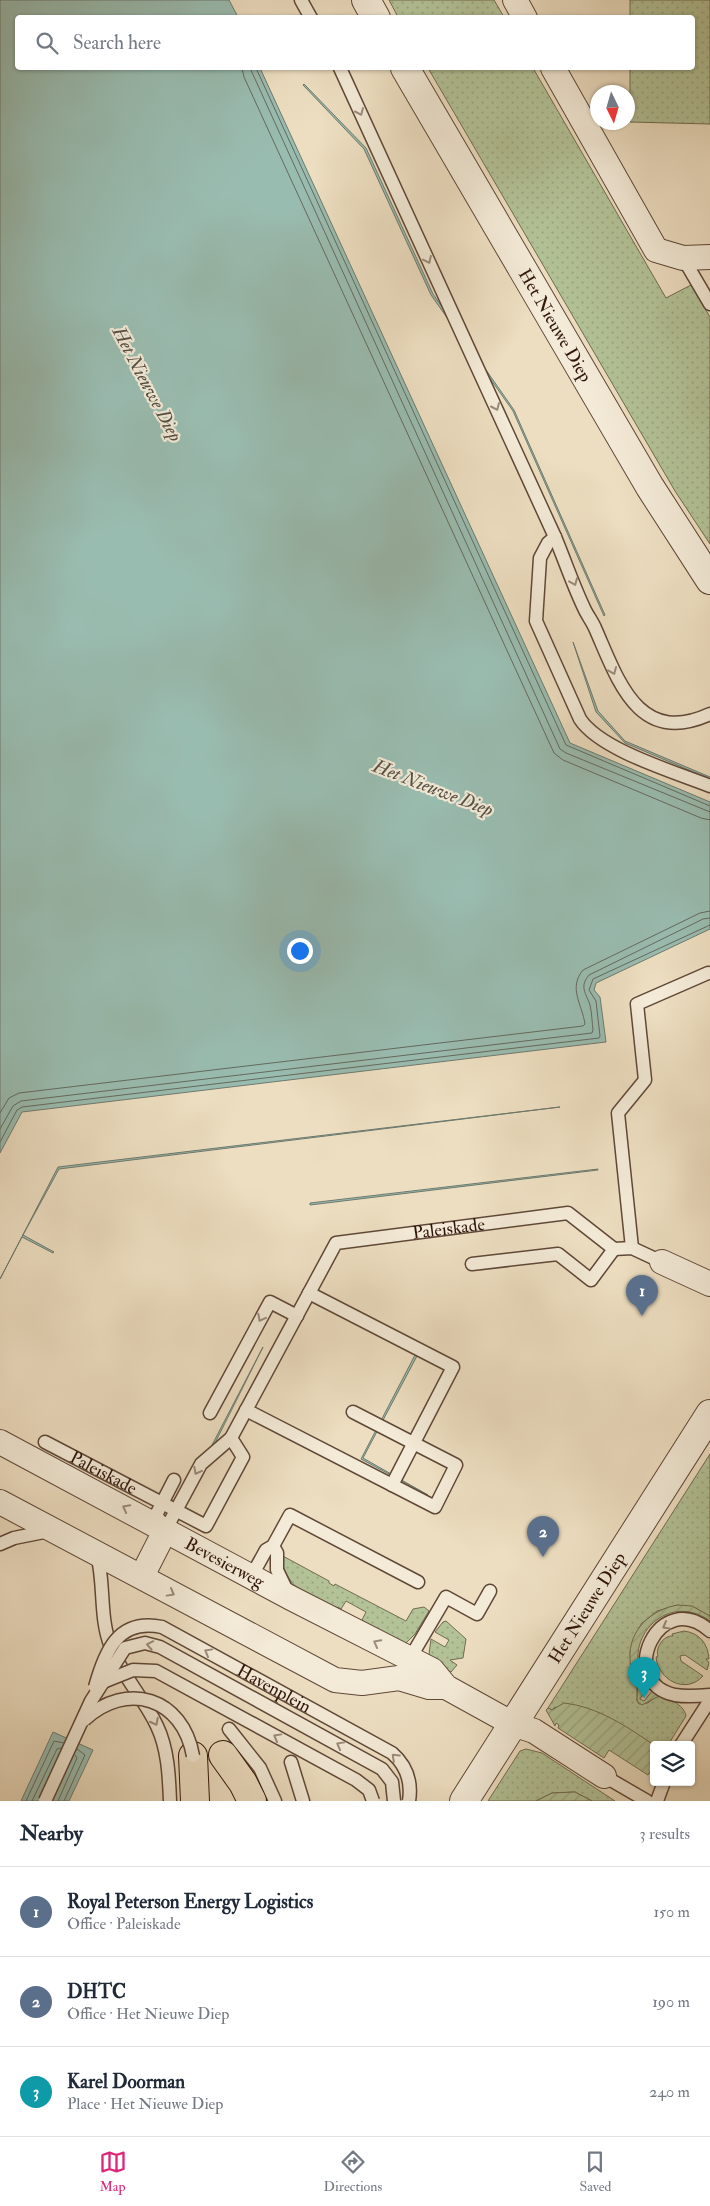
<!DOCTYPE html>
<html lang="en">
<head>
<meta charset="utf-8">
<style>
  body { margin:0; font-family:"IM FELL Double Pica",serif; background:#f6f6f7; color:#1f2937 }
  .controls { position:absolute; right:15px; bottom:15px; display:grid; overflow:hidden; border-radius:5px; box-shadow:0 1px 4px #0004 }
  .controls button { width:45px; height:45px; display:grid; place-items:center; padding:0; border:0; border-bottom:1px solid #e0e1e3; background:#fff; color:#1f2937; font:25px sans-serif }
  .compass { position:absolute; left:590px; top:85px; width:45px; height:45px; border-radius:50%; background:#fff; box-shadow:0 1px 4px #0004; rotate:175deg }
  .you { position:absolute; left:299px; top:950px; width:18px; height:18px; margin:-12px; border:4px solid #fff; border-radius:50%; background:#1a73e8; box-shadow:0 0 0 8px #1a73e833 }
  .badge { display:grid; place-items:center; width:32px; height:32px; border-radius:50%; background:#db2777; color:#fff; font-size:16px; font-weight:700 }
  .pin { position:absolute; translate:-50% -41px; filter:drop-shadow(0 1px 2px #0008) }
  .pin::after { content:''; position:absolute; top:26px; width:18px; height:15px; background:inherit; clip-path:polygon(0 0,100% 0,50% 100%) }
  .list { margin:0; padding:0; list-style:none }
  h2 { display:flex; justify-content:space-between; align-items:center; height:65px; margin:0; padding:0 20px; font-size:21px }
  h2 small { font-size:16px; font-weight:400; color:#747a83 }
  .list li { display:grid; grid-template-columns:32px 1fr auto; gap:15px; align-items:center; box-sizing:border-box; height:90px; padding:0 20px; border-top:1px solid #e0e1e3 }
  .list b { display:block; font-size:19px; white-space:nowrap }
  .list p { margin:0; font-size:16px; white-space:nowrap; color:#747a83 }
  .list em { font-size:16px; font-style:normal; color:#747a83 }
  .icon { flex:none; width:28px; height:28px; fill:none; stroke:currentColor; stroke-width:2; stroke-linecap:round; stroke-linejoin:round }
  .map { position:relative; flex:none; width:710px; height:1801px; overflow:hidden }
  .search { position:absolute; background:#fff; box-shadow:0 1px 4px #0004; left:15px; right:15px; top:15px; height:55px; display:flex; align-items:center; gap:12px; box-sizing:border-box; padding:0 18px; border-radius:5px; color:#747a83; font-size:19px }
  .sheet { height:335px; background:#fff }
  nav { display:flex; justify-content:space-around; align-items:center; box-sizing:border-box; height:70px; border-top:1px solid #e0e1e3; background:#fff; font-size:14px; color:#747a83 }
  nav a { display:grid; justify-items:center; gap:2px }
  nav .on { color:#db2777 }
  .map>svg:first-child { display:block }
</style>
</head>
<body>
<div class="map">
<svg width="710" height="1801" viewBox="0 0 710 1801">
  <defs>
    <pattern id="grass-dots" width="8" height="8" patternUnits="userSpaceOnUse" patternTransform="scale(1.25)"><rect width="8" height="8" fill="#b3c297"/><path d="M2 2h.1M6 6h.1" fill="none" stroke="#9aa681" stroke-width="1.8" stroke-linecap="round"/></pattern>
    <pattern id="garden-furrows" width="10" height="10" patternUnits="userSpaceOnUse" patternTransform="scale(1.25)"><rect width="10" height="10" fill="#b3c297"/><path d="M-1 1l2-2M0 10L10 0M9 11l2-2" fill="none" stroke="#9aa681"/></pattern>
  </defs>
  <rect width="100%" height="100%" fill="#eddec1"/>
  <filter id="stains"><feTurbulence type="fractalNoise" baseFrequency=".004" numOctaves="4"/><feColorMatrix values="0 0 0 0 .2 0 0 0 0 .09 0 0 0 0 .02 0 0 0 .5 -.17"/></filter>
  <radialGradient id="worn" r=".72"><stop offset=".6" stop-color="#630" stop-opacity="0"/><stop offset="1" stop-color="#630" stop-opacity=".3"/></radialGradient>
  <!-- grass -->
  <path fill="url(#grass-dots)" stroke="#726c51" d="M389 0H494L504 17H398Z
    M630 0H710V124L630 122V68H692V18L630 17Z
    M428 68H533L666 298 691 285 710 317V544L675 491Z
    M710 1454V1616L678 1605 657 1611 641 1624 630 1652 633 1675 637 1688V1701L639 1704 648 1703 656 1696C667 1697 684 1704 686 1716L668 1745H654L643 1738 555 1707 552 1710 548 1708Z
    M281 1555 329 1581V1583L334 1586 335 1584 406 1621 413 1609 424 1607 429 1611 415 1634 403 1646 360 1624 366 1612 346 1601 341 1609 338 1607 336 1611C309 1596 285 1589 281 1555Z
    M446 1621 466 1639 463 1658 450 1660 457 1665 451 1672 444 1669 429 1654 431 1639 445 1647 449 1640 435 1632 443 1622Z
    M684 1631C699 1633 708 1643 709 1659H706L709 1663 707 1670 685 1655 680 1656 681 1661 703 1676C686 1695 658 1680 656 1657L658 1656C655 1649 663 1635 673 1636L672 1634Z
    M526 1749 542 1753 615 1801H592L575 1792 552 1793 536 1801H488L520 1751Z"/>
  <!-- garden -->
  <path fill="url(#garden-furrows)" stroke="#726c51" d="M678 1605 692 1606 710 1616V1621C666 1589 616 1643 648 1687L640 1699 644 1701 652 1691 659 1696 642 1705 637 1701C637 1696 638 1691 637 1685 634 1676 630 1668 630 1659 628 1630 652 1609 678 1605Z
    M564 1703C598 1707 626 1726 654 1745V1766L648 1775 609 1750 604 1758 558 1728 559 1725 556 1723 555 1726 546 1710 548 1708 552 1710Z
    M575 1792 592 1801H536L552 1793Z"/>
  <!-- water -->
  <path fill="#99bcb0" stroke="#6f7a6e" d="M0 0H229L238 17 18 18V68H260L570 743 710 802V929L596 983 594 990 600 997 606 1042 22 1112 0 1153Z
    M304 84 366 148 433 294 514 410 605 615 604 616 513 411 431 295 364 149 303 85Z
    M573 642 598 711 625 741 710 777V779L625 743 596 712Z
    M560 1107 59 1169 23 1235 54 1252 53 1253 22 1237 0 1279 58 1167Z
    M598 1169V1170L310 1205V1203Z
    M263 1347 214 1445H212Z
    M415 1355 417 1356 363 1458 428 1495 361 1459Z
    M53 1732 93 1750 69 1801H21Z"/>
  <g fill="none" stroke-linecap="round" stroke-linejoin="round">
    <!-- shore -->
    <path stroke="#65695e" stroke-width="1" d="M242 68 244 77 554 753 563 760 701 818 710 820
      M250 68 560 749 566 753 710 812
      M256 68 566 745 710 806
      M0 1113 9 1098 19 1093 583 1026 585 1024C582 1004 568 988 583 970L700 913 710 911
      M0 1129 13 1106 21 1101 592 1033 593 1030C592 1023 592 1013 590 1005 586 993 579 987 589 975L703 919 710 918
      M0 1142 17 1110 22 1107 599 1038 600 1036 596 1001 589 990 593 979 710 925
      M26 1801 54 1741 64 1743
      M32 1801 57 1749 61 1748
      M58 1801 77 1758 75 1755
      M64 1801 85 1755 77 1749"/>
    <defs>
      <g id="service">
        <path d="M301 0 311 18"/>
        <path d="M340 68 555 537C565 561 573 585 584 608 587 615 592 621 595 628 618 680 638 747 710 714"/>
        <path d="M683 258 710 304"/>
        <path d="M555 537 548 543 540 558 536 621 580 719C600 750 675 772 710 786"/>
        <path d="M632 1248 618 1113 645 1080 637 1004 708 973"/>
        <path d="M472 1264 558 1254 591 1280 614 1249"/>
        <path d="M309 1293 453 1367 392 1485"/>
        <path d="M246 1410 435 1507 456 1465 353 1412"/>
        <path d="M210 1413 270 1302 297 1316"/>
        <path id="s1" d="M45 1442 206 1526 243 1457 231 1438"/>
        <path id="s2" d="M174 1480 156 1515 166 1529 201 1464 231 1438 336 1243 568 1213 614 1249 632 1248 662 1262"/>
        <path d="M0 1544 14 1538 49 1531"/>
        <path d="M273 1546 277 1553V1570L288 1593"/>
        <path d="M97 1554C105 1584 99 1618 111 1647 122 1676 144 1698 157 1726 168 1749 169 1776 170 1801"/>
        <path d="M247 1573 256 1568 266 1550 273 1546 290 1515 418 1582"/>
        <path d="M710 1631C659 1586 615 1682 675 1695 686 1697 699 1696 710 1695"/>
        <path d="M409 1660 446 1597 477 1614 490 1591"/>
        <path d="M229 1729 260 1768 275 1801"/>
        <path d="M681 1745 710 1700"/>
        <path d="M291 1762 303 1801"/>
        <path d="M604 1776 647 1801"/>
        <path d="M657 1801 664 1782"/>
      </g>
      <g id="minor">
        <path d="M515 0 525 18"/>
        <path d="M553 68 656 250 683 258 710 257"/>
        <path d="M662 1262 710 1284"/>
        <path id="s3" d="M0 1442 291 1598 432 1670 446 1687 513 1724 534 1731 604 1776"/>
        <path d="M0 1502 335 1680 362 1683 399 1678 429 1687H446"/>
        <path d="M142 1576 166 1529"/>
      </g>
      <g id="tertiary">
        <path d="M366 0 376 18"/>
        <path id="s4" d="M405 68 650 487 710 580"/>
        <path id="s5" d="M464 1801 710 1414"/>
      </g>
      <path id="primary" d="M223 1755 243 1783 252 1801
        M193 1756 195 1801"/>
    </defs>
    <!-- service casing -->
    <use href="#service" stroke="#604838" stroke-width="15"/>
    <!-- minor casing -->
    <use href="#minor" stroke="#604838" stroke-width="26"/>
    <!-- tertiary casing -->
    <use href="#tertiary" stroke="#604838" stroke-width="30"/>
    <!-- primary casing -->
    <use href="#primary" stroke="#31160b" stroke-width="30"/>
    <!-- service -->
    <use href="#service" stroke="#f3ead7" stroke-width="12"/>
    <!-- minor -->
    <use href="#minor" stroke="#f3ead7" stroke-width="24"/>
    <!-- tertiary -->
    <use href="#tertiary" stroke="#f3ead7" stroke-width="28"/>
    <!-- primary -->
    <use href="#primary" stroke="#eddec1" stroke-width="28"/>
    <defs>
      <g id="service-bridge">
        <path d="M103 1682 133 1670 156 1671 356 1780 369 1790 373 1801"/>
        <path id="s6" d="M95 1687C105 1651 118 1618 162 1627L392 1753C407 1766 412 1782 409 1801"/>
        <path d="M84 1720C127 1680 183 1698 193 1756"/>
        <path d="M45 1801 91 1701 125 1648 145 1643 160 1647 382 1769 392 1782 394 1801"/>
      </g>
    </defs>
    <!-- service-bridge casing -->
    <use href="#service-bridge" stroke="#604838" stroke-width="15" stroke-linecap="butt"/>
    <!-- service-bridge -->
    <use href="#service-bridge" stroke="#f3ead7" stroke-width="12"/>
  </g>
  <!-- one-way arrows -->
  <defs><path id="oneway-chevron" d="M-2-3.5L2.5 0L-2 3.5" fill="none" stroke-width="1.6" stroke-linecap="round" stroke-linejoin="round" transform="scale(1.25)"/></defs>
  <g stroke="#9c8b7b">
    <use href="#oneway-chevron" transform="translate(360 112) rotate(66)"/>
    <use href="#oneway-chevron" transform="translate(428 260) rotate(65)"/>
    <use href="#oneway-chevron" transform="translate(496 407) rotate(66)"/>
    <use href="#oneway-chevron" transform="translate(574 582) rotate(68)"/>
    <use href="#oneway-chevron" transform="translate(613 671) rotate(67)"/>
    <use href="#oneway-chevron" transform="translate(261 1318) rotate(118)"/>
    <use href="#oneway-chevron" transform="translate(197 1471) rotate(118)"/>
    <use href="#oneway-chevron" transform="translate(126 1508) rotate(-152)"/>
    <use href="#oneway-chevron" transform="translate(171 1593) rotate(29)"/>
    <use href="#oneway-chevron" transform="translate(666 1626) rotate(151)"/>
    <use href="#oneway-chevron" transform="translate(377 1643) rotate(-152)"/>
    <use href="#oneway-chevron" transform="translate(150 1645) rotate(-169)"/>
    <use href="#oneway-chevron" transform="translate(208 1652) rotate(-151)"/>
    <use href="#oneway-chevron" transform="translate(155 1722) rotate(63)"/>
    <use href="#oneway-chevron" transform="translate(277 1737) rotate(-151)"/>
    <use href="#oneway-chevron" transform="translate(340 1745) rotate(-151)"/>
    <use href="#oneway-chevron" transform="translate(395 1757) rotate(-137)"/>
  </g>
  <g text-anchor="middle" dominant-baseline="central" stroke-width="4.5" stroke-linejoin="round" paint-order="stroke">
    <!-- street labels -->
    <g font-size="18" fill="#31160b" stroke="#f3ead7">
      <text stroke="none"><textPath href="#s4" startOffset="298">Het Nieuwe Diep</textPath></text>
      <text stroke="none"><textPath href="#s2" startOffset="505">Paleiskade</textPath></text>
      <text stroke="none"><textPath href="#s1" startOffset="66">Paleiskade</textPath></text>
      <text stroke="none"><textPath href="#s3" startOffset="255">Bevesierweg</textPath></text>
      <text stroke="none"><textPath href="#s5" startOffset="229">Het Nieuwe Diep</textPath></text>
      <text stroke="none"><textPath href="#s6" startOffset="230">Havenplein</textPath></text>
    </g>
    <!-- water labels -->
    <g font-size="19" font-style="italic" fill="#555045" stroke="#f3ead7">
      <text transform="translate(147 384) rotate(62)">Het Nieuwe Diep</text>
      <text transform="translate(433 788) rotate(21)">Het Nieuwe Diep</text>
    </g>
  </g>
  <rect width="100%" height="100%" filter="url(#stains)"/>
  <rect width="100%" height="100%" fill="url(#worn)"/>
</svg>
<div class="controls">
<button><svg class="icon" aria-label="layers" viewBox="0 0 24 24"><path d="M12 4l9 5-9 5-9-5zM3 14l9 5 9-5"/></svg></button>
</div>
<svg class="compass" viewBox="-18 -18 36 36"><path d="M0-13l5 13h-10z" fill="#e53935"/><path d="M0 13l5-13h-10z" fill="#747a83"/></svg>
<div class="you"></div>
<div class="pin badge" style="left:642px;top:1316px;background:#5c6f8a">1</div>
<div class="pin badge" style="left:543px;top:1557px;background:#5c6f8a">2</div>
<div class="pin badge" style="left:644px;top:1698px;background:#0f9aa8">3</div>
<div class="search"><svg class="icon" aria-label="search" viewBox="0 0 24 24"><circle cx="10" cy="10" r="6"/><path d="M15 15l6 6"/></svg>Search here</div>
</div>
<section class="sheet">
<h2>Nearby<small>3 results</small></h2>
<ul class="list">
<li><span class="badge" style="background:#5c6f8a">1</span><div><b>Royal Peterson Energy Logistics</b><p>Office · Paleiskade</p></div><em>150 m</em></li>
<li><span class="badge" style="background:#5c6f8a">2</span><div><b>DHTC</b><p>Office · Het Nieuwe Diep</p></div><em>190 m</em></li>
<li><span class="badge" style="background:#0f9aa8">3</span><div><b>Karel Doorman</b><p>Place · Het Nieuwe Diep</p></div><em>240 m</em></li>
</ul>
</section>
<nav>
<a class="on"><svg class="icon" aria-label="map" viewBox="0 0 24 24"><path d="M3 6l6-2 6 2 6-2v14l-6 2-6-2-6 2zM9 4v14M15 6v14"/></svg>Map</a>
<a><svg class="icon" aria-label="directions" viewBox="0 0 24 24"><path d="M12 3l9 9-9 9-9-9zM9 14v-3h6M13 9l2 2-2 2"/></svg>Directions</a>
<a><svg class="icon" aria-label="saved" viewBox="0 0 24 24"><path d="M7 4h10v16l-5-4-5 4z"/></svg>Saved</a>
</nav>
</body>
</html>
